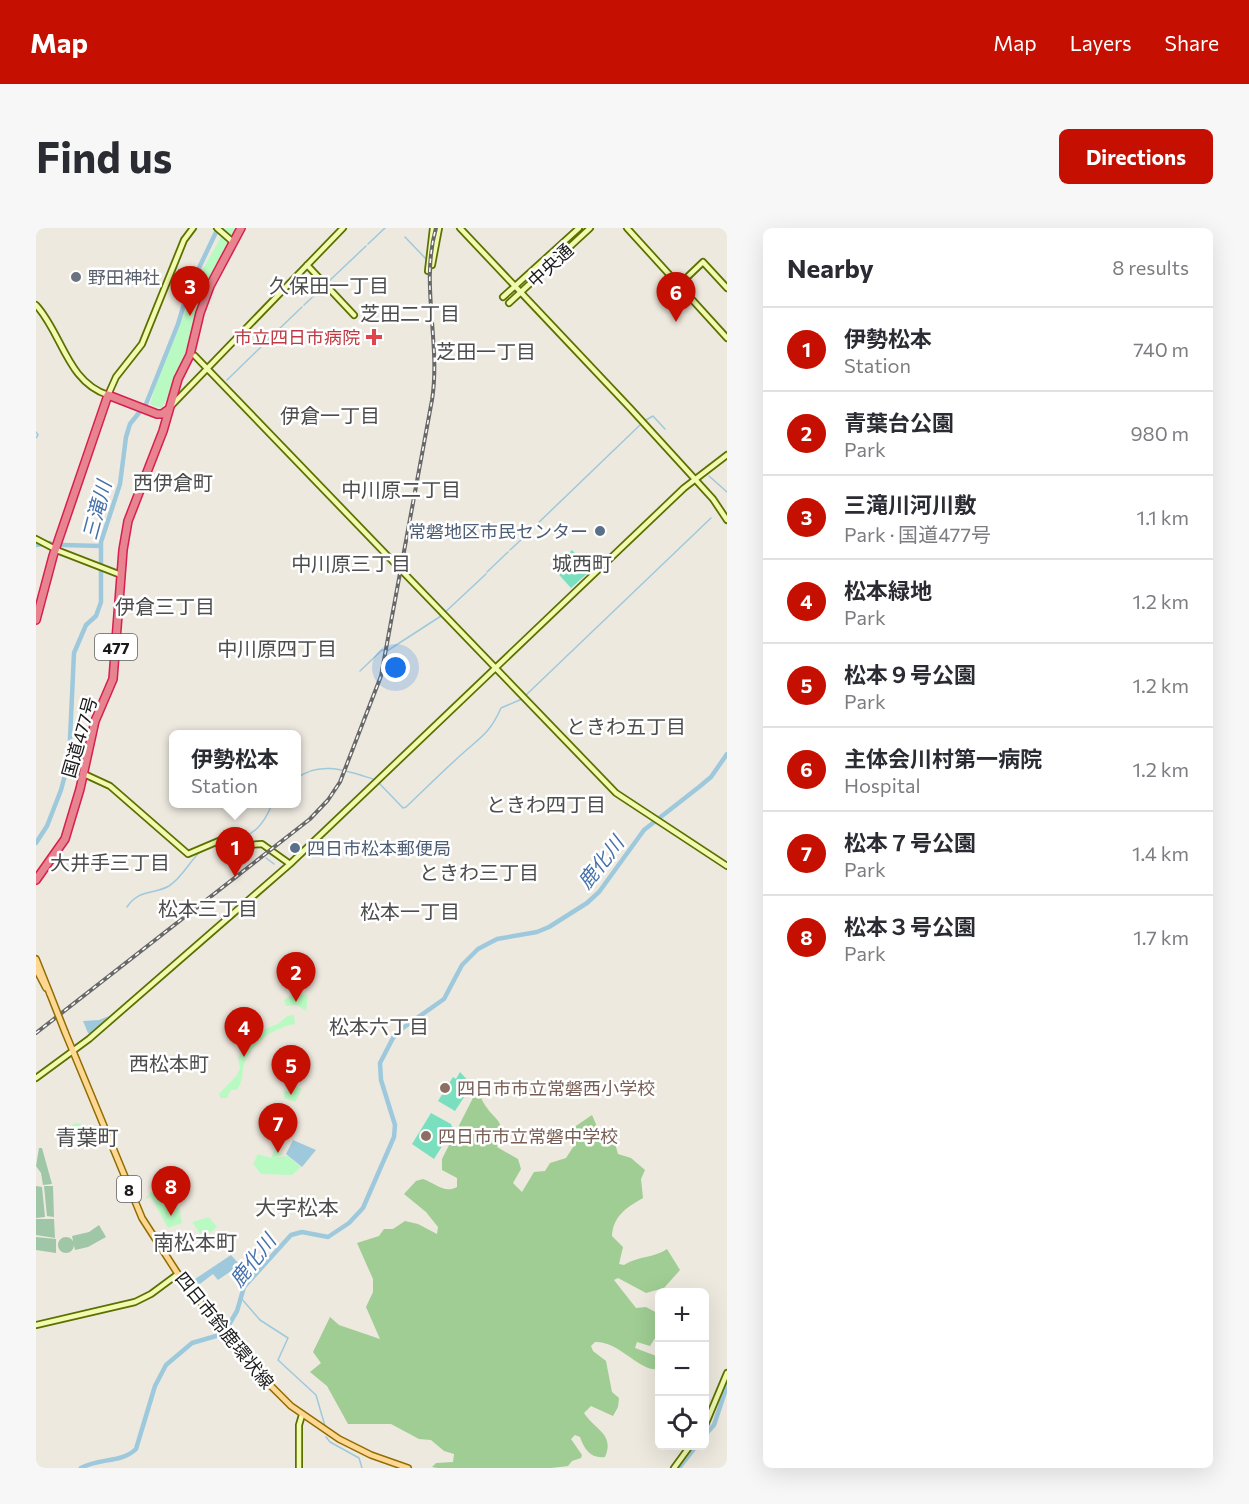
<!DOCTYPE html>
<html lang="en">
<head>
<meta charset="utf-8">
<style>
  body { margin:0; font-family:Commissioner,"Noto Sans JP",sans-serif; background:#f7f7f7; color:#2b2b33 }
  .controls { position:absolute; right:18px; bottom:18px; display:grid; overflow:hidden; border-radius:9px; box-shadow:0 6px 24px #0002 }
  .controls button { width:54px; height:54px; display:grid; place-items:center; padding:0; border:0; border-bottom:2px solid #e1e1e2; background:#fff; color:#2b2b33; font:30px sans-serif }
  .you { position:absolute; left:360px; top:440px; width:21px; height:21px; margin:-15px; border:4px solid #fff; border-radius:50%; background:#1a73e8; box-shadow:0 0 0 9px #1a73e833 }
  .badge { display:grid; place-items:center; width:39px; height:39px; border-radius:50%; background:#c50f00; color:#fff; font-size:20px; font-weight:700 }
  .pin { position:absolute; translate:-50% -50px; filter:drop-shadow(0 2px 3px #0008) }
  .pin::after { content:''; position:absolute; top:32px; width:21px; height:18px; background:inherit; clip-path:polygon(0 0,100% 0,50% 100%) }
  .popup { position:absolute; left:133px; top:502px; width:132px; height:78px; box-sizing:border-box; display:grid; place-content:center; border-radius:9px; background:#fff; filter:drop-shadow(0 2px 4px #0005); font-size:20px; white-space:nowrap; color:#7c7c81 }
  .popup b { font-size:22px; color:#2b2b33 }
  .popup::after { content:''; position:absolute; left:50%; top:100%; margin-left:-12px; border:12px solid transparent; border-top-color:#fff }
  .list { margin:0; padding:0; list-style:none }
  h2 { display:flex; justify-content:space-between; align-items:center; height:78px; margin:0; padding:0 24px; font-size:26px }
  h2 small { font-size:20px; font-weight:400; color:#7c7c81 }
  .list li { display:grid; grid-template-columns:39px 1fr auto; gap:18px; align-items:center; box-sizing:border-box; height:84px; padding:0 24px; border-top:2px solid #e1e1e2 }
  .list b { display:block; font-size:22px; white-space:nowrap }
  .list p { margin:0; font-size:20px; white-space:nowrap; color:#7c7c81 }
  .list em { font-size:20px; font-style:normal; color:#7c7c81 }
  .icon { flex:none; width:33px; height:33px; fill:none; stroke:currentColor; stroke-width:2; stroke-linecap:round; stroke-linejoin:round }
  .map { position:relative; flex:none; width:691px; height:1240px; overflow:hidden; border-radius:9px }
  header { display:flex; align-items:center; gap:36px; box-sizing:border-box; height:84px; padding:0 30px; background:#c50f00; color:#fff }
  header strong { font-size:28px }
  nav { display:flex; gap:33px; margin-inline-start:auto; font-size:21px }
  .intro { display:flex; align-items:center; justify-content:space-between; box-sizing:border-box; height:144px; padding:0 36px }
  h1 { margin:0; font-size:42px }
  .button { padding:15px 27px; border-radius:9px; background:#c50f00; color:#fff; font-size:21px; font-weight:700 }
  main { display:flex; gap:36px; padding:0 36px }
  aside { flex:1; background:#fff; border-radius:9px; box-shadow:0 6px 24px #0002 }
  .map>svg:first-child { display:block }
</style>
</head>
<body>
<header>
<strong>Map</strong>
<nav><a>Map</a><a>Layers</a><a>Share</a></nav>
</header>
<div class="intro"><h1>Find us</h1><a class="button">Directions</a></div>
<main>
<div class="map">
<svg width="691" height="1240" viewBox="0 0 691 1240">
  <rect width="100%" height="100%" fill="#ede9df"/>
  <!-- forest -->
  <path fill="#9fcd93" d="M443 858C445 862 444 867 446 872 458 895 472 889 461 919L482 931 485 941 477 955 486 964 498 944 509 943 514 935 530 930 541 913 534 902 556 887 562 901 578 912 582 926 595 930 609 942 605 951 607 970C591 979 577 988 576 1008L587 1019 583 1036 588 1037C602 1028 618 1030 631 1021L644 1042 628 1060 610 1065 582 1050 578 1052 600 1080 610 1079 623 1086V1104L614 1118 601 1114 599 1120 623 1129V1141C604 1145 584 1113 559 1114L555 1118 557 1123 570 1133 576 1164 583 1170 582 1179 577 1188 555 1178 548 1185C559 1202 579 1206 569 1229 555 1231 548 1221 544 1209L539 1207 535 1211 546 1227 545 1230 536 1233 532 1238 515 1240H401L396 1239 400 1235 417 1234 418 1226 408 1223 395 1212 383 1211 355 1196H312L291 1158 274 1144 285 1135 277 1124 294 1089 303 1097 344 1111 330 1079 337 1064V1051L321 1015 343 1008 348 1001H357L369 993 382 996 401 1006 402 999 390 984 368 966 380 953 387 951C399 955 408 966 421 959V950L406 942V931Z"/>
  <!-- cemetery -->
  <path fill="#a0c6a8" d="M3 920H6L16 956 7 957 5 945 0 938Z
    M0 958 6 959 9 989 0 990Z
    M8 958H17L18 989 11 988Z
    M0 991H18L19 1010 0 1007Z
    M63 997 70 1009 52 1019 39 1022 36 1008 53 1004Z
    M22 1017a8 8 0 1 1 16 0a8 8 0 1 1-16 0Z
    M0 1009 20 1011V1025L0 1022Z"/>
  <!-- park -->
  <path fill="#b9fac3" d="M190 0H203C191 18 179 37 172 58 156 99 147 141 126 180L114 177 119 159 164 46Z
    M258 765 272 767 270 783 261 777 250 778 248 772Z
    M258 787 259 796C238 799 212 817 207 840 206 850 207 852 201 862H195L191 870H184L183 866 201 847 204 840 202 830 212 812 231 800 242 796 251 788Z
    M257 857 266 861 259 874 248 870V864L254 863Z
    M34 902a7 7 0 1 1 14 0a7 7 0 1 1-14 0Z
    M239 921 247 926 236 930 252 928 265 939 256 947 225 946 217 936 222 926 235 930Z
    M115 964 134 973 136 981 143 979 146 995 132 1000 115 969 109 971Z
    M173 989 181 999 167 1010 156 994Z"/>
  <!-- pitch -->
  <path fill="#7adfbf" d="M536 322 555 342 535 360 517 340Z
    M424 844 436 857 419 883 402 873 417 849 420 851Z
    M395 885 415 896 417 901 398 931 376 916Z"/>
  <!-- water -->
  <path fill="#9ec9dc" d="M73 788 54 806 52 805 47 793 63 792Z
    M257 912 280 922 266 939 250 926Z
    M195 1027 204 1037 182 1052 177 1046 160 1059 157 1055 159 1051Z"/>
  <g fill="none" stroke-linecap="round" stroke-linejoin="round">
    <!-- stream -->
    <path stroke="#9ec9dc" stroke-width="1.5" d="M369 9 391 32
      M332 16 349 0
      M292 54 330 18
      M268 77 287 59
      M243 101 266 79
      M229 115 242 102
      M191 152 228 116
      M610 192 617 188 629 201
      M0 204 2 207 0 210
      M673 248 691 264
      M499 298 604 197
      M474 322 498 300
      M451 344 472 324
      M324 443 346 422 351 423 405 388 450 346
      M489 468 675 290
      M260 551C283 532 311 543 337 551
      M342 554 367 580 370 579C389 561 407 543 426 526 445 509 454 505 465 480L486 471
      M193 613C216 610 228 597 236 576
      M230 630 238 636
      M91 679C103 661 117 667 133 658 147 649 154 632 166 622
      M205 1070 224 1092 252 1110 242 1132 280 1167 289 1198
      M290 1209 294 1214 323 1230 326 1240"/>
    <!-- river -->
    <path stroke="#9ec9dc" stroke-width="4.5" d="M0 317 14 315
      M26 317 65 318
      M0 615 11 598 25 562 33 532 38 425 50 397 60 388 65 374V314L84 256 90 209 94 196 110 176 142 96 152 63 182 0
      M668 1208 678 1197 691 1158
      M45 1240C62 1230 86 1235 100 1221L119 1158 130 1137 156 1115 180 1108 191 1100 201 1083 208 1059 255 1007 266 1004 292 1009 313 995 327 980 358 909 359 897 345 852 344 835 357 810 364 802 408 771 426 737 442 721 461 711 501 704 513 699 551 675 563 664 608 602 663 559 675 549 691 526
      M643 1240 660 1218"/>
    <defs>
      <path id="secondary" d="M181 0 197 14
        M424 0 594 180 677 271 691 292
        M591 0 691 110
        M271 37 318 87
        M396 37 403 0
        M392 43 397 0
        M643 57 667 34 691 60
        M467 69 543 0
        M473 75 554 0
        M0 77C26 105 31 154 72 167L80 149 106 116 148 12 157 0
        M159 128 580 565 691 638
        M136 177 307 0
        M0 311 23 323 85 347
        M48 546 74 558 152 626 185 612 197 618 226 616 254 636
        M0 850 53 811 254 636 648 260 691 227
        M0 1097 99 1074 115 1066 142 1046
        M668 1200 691 1145
        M263 1240V1197L266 1187
        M638 1240 654 1218"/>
      <path id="primary" d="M0 731 14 766
        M0 741 10 760
        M29 804 106 990 142 1046 217 1140 255 1178 303 1211 335 1227 372 1240"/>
      <path id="highway" d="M72 167 121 186H126L133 181
        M0 392 17 328 72 167
        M0 652 29 611 44 561 59 493 77 451 87 322 92 293 127 203 142 151 154 127 164 85 174 58 205 0"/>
    </defs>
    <!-- secondary casing -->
    <use href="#secondary" stroke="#5c7002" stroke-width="8"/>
    <!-- primary casing -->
    <use href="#primary" stroke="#916c00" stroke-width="8"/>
    <!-- highway casing -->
    <use href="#highway" stroke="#d71f50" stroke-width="10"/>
    <!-- secondary -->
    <use href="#secondary" stroke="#f1faaf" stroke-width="4.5"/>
    <!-- primary -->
    <use href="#primary" stroke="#fed893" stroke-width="5"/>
    <!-- highway -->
    <use href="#highway" stroke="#e7848f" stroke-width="7"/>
    <defs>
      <path id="rail" d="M0 805 274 591 292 572 304 554 345 448 396 172C405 115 384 56 400 0"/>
    </defs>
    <!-- rail casing -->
    <use href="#rail" stroke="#686868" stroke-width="4"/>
    <!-- rail -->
    <use href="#rail" stroke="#fff" stroke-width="1.5" stroke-dasharray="4.5" stroke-linecap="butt"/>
    <defs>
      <path id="primary-bridge" d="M14 766 29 804"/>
    </defs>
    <!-- primary-bridge casing -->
    <use href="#primary-bridge" stroke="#916c00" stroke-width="8" stroke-linecap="butt"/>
    <!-- primary-bridge -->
    <use href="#primary-bridge" stroke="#fed893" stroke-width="5"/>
  </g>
  <!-- markers -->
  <circle fill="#6b7280" stroke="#fff" stroke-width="2" cx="40" cy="49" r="6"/>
  <path fill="#e0444e" stroke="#fff" stroke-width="2" d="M335 100h6v6h6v6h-6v6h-6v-6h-6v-6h6z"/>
  <g fill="#5c6f8a" stroke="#fff" stroke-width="2">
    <circle cx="564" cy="303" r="6"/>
    <circle cx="259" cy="620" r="6"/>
  </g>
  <g fill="#8d6e63" stroke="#fff" stroke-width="2">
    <circle cx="409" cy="860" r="6"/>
    <circle cx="390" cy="908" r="6"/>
  </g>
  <g text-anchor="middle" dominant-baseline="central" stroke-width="5" stroke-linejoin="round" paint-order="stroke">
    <!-- shield labels -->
    <g fill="#fff" stroke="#5f5f5f" stroke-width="1.5">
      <rect x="59" y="406" width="42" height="26" rx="4.5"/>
      <rect x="81" y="948" width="24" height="26" rx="4.5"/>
    </g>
    <g font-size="16" font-weight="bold" fill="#1a1a1a">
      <text x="80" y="419">477</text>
      <text x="93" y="961">8</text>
    </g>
    <!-- street labels -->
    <g font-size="18" fill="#1a1a1a" stroke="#fff">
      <text transform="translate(514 37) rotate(-43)">中央通</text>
      <text transform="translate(43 509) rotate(-74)">国道477号</text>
      <text transform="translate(189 1102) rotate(51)">四日市鈴鹿環状線</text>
    </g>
    <!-- worship labels -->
    <g font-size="18" fill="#5b616d" stroke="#fff" text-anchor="start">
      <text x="52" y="49">野田神社</text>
    </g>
    <!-- health labels -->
    <g font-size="18" fill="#be3a42" stroke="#fff" text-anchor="end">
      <text x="324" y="109">市立四日市病院</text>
    </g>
    <!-- service labels -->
    <g font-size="18" fill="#4e5e75" stroke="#fff" text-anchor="end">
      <text x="552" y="303">常磐地区市民センター</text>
      <text x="271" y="620" text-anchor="start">四日市松本郵便局</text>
    </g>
    <!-- education labels -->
    <g font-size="18" fill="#785e54" stroke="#fff" text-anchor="start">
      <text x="421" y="860">四日市市立常磐西小学校</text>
      <text x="402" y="908">四日市市立常磐中学校</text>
    </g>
    <!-- neighbourhood labels -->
    <g font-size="20" fill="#4d4d4d" stroke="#fff">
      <text x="293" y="57">久保田一丁目</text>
      <text x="374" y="85">芝田二丁目</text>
      <text x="450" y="123">芝田一丁目</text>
      <text x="294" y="187">伊倉一丁目</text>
      <text x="137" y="254">西伊倉町</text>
      <text x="365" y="261">中川原二丁目</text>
      <text x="315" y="335">中川原三丁目</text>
      <text x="546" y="335">城西町</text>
      <text x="129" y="378">伊倉三丁目</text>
      <text x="241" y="420">中川原四丁目</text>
      <text x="590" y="498">ときわ五丁目</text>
      <text x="510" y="576">ときわ四丁目</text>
      <text x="74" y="634">大井手三丁目</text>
      <text x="443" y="644">ときわ三丁目</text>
      <text x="172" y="680">松本三丁目</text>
      <text x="374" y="683">松本一丁目</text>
      <text x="343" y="798">松本六丁目</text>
      <text x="133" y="835">西松本町</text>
    </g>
    <!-- water labels -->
    <g font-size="20" font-style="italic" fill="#4671ab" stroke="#fff">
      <text transform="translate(60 282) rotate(-75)">三滝川</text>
      <text transform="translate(564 634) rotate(-52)">鹿化川</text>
      <text transform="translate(216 1032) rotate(-52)">鹿化川</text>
    </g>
    <!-- quarter labels -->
    <g font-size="21" fill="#4d4d4d" stroke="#fff">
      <text x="51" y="908">青葉町</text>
      <text x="261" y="978">大字松本</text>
      <text x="159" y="1013">南松本町</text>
    </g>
  </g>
</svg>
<div class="controls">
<button>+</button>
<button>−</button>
<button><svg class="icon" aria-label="locate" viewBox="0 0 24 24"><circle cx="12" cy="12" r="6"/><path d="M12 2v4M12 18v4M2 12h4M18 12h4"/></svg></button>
</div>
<div class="you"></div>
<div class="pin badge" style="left:199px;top:649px">1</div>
<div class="popup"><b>伊勢松本</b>Station</div>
<div class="pin badge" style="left:260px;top:774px">2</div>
<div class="pin badge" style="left:154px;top:88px">3</div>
<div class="pin badge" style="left:208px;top:829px">4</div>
<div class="pin badge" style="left:255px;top:867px">5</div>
<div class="pin badge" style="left:640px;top:94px">6</div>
<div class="pin badge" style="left:242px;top:925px">7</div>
<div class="pin badge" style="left:135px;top:988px">8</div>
</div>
<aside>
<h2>Nearby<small>8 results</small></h2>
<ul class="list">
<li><span class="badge">1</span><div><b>伊勢松本</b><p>Station</p></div><em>740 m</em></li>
<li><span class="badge">2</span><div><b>青葉台公園</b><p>Park</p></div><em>980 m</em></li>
<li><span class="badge">3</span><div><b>三滝川河川敷</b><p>Park · 国道477号</p></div><em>1.1 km</em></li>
<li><span class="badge">4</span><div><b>松本緑地</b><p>Park</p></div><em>1.2 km</em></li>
<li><span class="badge">5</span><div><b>松本９号公園</b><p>Park</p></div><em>1.2 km</em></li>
<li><span class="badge">6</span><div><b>主体会川村第一病院</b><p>Hospital</p></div><em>1.2 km</em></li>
<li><span class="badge">7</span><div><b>松本７号公園</b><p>Park</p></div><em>1.4 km</em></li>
<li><span class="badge">8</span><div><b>松本３号公園</b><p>Park</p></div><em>1.7 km</em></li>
</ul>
</aside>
</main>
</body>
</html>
